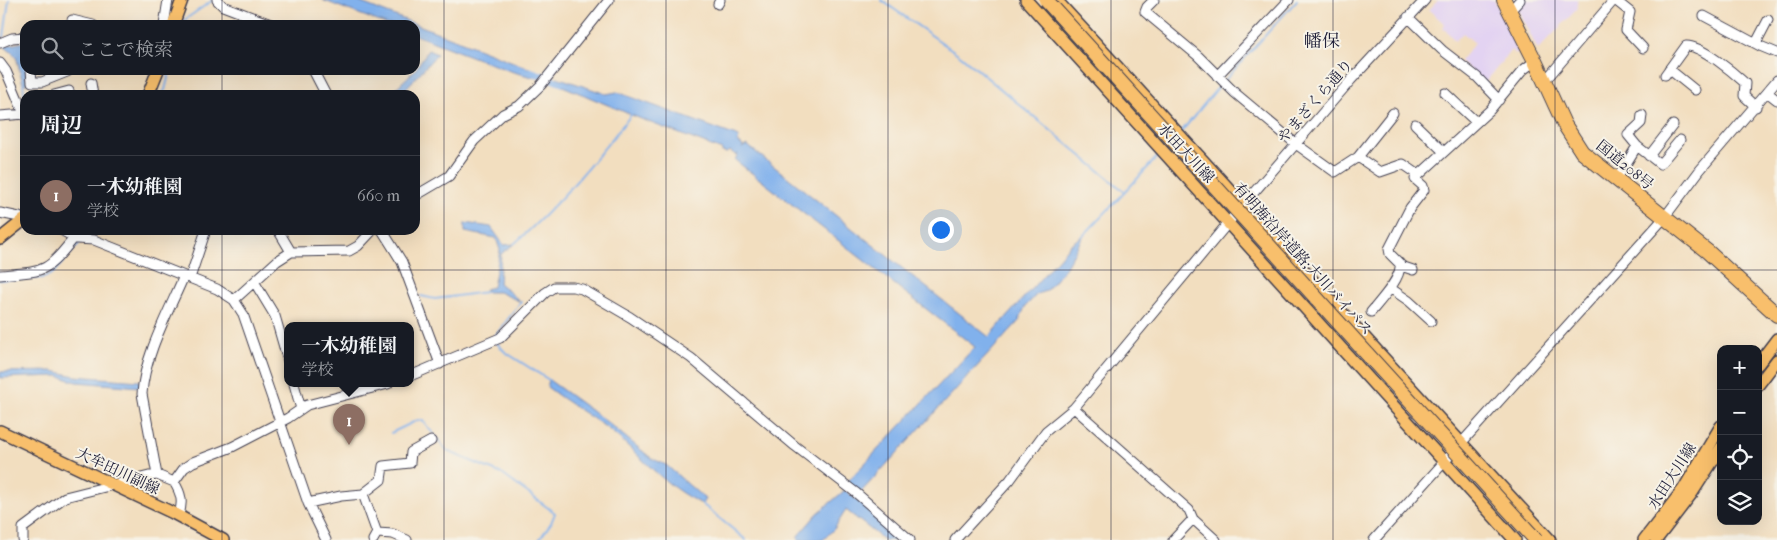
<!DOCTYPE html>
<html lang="ja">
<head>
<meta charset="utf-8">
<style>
  body { margin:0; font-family:"IM FELL French Canon","Noto Serif JP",serif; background:#242831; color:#f1f3f6 }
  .controls { position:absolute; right:15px; bottom:15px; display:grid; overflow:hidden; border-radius:10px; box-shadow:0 5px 20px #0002 }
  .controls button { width:45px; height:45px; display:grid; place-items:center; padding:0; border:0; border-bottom:1px solid #363941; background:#171b24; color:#f1f3f6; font:25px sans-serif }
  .you { position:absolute; left:940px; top:229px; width:18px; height:18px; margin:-12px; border:4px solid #fff; border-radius:50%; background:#1a73e8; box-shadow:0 0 0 8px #1a73e833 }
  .badge { display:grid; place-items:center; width:32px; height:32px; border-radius:50%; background:#d93025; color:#fff; font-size:16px; font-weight:700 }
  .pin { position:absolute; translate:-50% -41px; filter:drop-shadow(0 1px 2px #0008) }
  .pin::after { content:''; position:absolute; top:26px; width:18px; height:15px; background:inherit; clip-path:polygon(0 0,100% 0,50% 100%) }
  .popup { position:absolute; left:284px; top:322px; width:130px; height:65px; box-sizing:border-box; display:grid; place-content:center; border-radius:10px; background:#171b24; filter:drop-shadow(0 1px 4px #0005); font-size:16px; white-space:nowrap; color:#9ea1a6 }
  .popup b { font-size:19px; color:#f1f3f6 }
  .popup::after { content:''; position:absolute; left:50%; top:100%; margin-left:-10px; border:10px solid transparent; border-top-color:#171b24 }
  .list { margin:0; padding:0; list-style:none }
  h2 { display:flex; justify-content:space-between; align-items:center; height:65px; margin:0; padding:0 20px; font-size:21px }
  h2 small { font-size:16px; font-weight:400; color:#9ea1a6 }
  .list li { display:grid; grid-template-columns:32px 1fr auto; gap:15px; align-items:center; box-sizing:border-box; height:80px; padding:0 20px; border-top:1px solid #363941 }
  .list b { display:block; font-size:19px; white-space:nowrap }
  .list p { margin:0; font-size:16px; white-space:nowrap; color:#9ea1a6 }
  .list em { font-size:16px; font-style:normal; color:#9ea1a6 }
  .icon { flex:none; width:28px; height:28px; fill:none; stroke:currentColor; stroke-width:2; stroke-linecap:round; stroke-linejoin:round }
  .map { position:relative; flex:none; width:1777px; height:540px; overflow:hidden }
  .search { position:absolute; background:#171b24; box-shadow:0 5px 20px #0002; left:20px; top:20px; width:400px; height:55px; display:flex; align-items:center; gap:12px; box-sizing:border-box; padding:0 18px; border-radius:15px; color:#9ea1a6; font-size:19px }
  .panel { position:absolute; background:#171b24; box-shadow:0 5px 20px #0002; left:20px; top:90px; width:400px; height:145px; border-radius:15px }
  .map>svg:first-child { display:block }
</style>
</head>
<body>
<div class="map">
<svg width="1777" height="540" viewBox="0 0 1777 540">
  <rect width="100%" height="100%" fill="#f7f3e8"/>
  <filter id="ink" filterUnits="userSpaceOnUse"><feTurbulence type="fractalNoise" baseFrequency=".02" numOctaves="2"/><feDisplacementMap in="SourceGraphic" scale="10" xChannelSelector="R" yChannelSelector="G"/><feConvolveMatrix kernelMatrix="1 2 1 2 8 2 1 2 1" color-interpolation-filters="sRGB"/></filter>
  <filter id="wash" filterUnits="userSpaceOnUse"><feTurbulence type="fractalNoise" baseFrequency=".0096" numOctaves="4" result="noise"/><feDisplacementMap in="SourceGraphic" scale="20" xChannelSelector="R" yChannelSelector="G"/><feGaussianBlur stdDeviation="1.12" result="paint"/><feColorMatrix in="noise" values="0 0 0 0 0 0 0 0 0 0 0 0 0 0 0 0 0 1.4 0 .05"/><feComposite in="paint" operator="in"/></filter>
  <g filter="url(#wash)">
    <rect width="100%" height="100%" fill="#f2debf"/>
    <!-- built -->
    <path fill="#e3d3f2" d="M1438 0H1494L1522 51 1515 54 1511 50 1485 83 1460 61 1475 43 1463 33 1455 41 1443 27 1445 24 1429 10Z
      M1513 0H1577L1578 8 1538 50Z"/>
    <!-- water -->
    <path fill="#81b1ec" stroke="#526a94" d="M322 0H354L539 72 536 78 510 71 415 35V25H388Z
      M25 42 27 84H23L16 56 4 46Z
      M428 50 437 54 400 95H389L415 70Z
      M557 77 606 94 617 92 739 137 738 142 743 146 742 148 747 145 989 337 1072 243 1084 235 1066 267 1046 291 1037 294 1025 307 1019 321 862 491H858L849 484V480L975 347 735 160 738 154 736 155 730 151 727 153 722 152V150L646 121 553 82Z
      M465 223 491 227 504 245 514 244 501 254 499 283 521 302 499 292H486L485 289 493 287 500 250 496 238 465 232Z
      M53 371 75 376 140 381V387L76 382 58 376 0 378V372Z
      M549 380 607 422 651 458 666 465 705 499 702 504C664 487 639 453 607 428 587 414 566 402 547 387Z
      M845 490 904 540H884L846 510 834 529 823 540H800L797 537 817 514Z"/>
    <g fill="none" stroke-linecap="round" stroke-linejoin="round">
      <!-- stream -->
      <path stroke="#81b1ec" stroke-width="2" d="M881 0 961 56 1125 192 1082 237
        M182 25 183 21 213 0
        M4 37 9 0
        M1225 80 1297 0
        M23 84 25 100
        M161 95 165 90 170 70
        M1181 132 1221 84
        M1125 192 1161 153
        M514 244C558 206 595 160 631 115
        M0 280 43 278 53 273 80 242
        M421 296 435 299 486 292
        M495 336 521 302
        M497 343 505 352 549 380
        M391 433 418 420 423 421 447 451 502 474 555 513 551 523 539 540
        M702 504 746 540"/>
      <!-- canal -->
      <path stroke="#81b1ec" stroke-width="7" d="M530 71 562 83"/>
    </g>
  </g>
  <g filter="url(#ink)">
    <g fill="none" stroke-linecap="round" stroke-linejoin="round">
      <defs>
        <path id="minor" d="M217 0 223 6 273 25
          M1154 0 1147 7 1145 12 1198 56 1235 93 1296 144 1335 172 1358 157 1380 172 1403 164 1419 175 1490 110 1523 70 1535 61
          M1615 0 1630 12 1626 30 1643 48
          M718 4 720 0
          M1510 11 1520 0
          M1704 16 1760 46 1777 53
          M1408 17 1442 50 1477 77 1499 100
          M71 25 72 20 93 25
          M164 25 168 0
          M0 43 12 38 25 37
          M1756 43 1768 20
          M0 63 6 71 25 116
          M1669 69 1695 90
          M31 70 32 82H42L67 72V70
          M313 70 326 95
          M1665 75 1686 46C1701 45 1734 73 1745 83L1744 96 1756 107
          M1217 76 1289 0
          M1544 79 1550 75 1614 0
          M91 83 93 95
          M1445 93 1475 121
          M1768 93 1777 100
          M54 95 69 91
          M1642 115 1641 123 1628 135 1637 146 1660 164 1680 140
          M0 116 25 114
          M1415 124 1444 152
          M1649 156 1673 125
          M1358 157 1393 113
          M1616 180 1637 146
          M415 196 449 176 474 141 503 114 519 106 541 85 609 0
          M0 213 19 217 22 221
          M61 230 77 239 94 240 217 289 234 300 243 314 308 503 326 540
          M278 230 291 252
          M382 230 402 262 440 364
          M1401 266 1413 270
          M0 275C45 271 45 274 74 238
          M190 278 206 230
          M255 283 275 316 288 361
          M1390 288 1409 301 1431 321
          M234 300 277 261 291 252 349 251 358 246 373 230
          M1371 312C1380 301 1402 278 1400 264L1390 254 1389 249 1410 208 1424 190 1423 186 1415 179 1419 175
          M410 376 500 338 545 293 554 287H573L582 289 630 317 691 358 795 446 855 492 910 540
          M294 384 301 409
          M1074 408 1189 510 1193 519 1216 540
          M157 475 142 394C144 356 169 311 184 276
          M174 482C181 493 184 503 178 516
          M363 494 381 480 383 466 410 463 411 452 431 441
          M308 503 341 496 363 494 377 533 373 540
          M377 533 393 534 407 540
          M23 540V528L65 497 149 476 157 475 174 482 184 468 193 462 232 447 288 418 307 405 388 384
          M955 540 1010 480 1046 431 1074 408 1243 205 1351 80 1425 0
          M1173 540 1193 519
          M1374 540 1664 218 1700 170 1777 80"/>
        <path id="major" d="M1026 0 1515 540
          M1056 0 1550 540
          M173 25 182 0
          M148 95 158 70
          M0 239 25 219
          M1758 364 1777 339
          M1758 385 1777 360
          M0 431 173 513 223 540
          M1644 540 1683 490 1721 426
          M1656 540 1692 493 1721 448"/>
        <path id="highway" d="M1504 0 1535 61 1564 124 1582 152 1708 252 1777 315"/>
      </defs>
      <!-- minor casing -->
      <use href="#minor" stroke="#413e4f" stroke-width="11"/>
      <!-- major casing -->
      <use href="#major" stroke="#413e4f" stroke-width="14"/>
      <!-- highway casing -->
      <use href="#highway" stroke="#413e4f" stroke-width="16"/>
      <!-- minor -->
      <use href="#minor" stroke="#fff" stroke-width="9"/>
      <!-- major -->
      <use href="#major" stroke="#f8bf6c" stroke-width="11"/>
      <!-- highway -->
      <use href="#highway" stroke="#f8bf6c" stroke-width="14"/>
      <defs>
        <path id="highway-bridge" d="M1046 0 1536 540"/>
      </defs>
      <!-- highway-bridge casing -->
      <use href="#highway-bridge" stroke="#413e4f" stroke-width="16" stroke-linecap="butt"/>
      <!-- highway-bridge -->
      <use href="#highway-bridge" stroke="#f8bf6c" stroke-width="14"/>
    </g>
  </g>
  <!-- grid -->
  <path fill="none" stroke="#22223b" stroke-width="1" stroke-opacity="0.55" d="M222 0V25M444 0V540M666 0V540M888 0V540M1111 0V540M1333 0V540M1555 0V540M222 70V95M222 230V540M0 270H1777"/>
  <g text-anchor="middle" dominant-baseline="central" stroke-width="4" stroke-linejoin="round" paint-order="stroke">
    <!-- street labels -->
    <g font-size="15" fill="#22223b" stroke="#f7f3e8">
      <text transform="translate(1315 101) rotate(-49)">やまざくら通り</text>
      <text transform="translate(1186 153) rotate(47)">水田大川線</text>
      <text transform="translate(1625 165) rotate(39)">国道208号</text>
      <text transform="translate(1303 259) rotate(48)">有明海沿岸道路;大川バイパス</text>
      <text transform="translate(118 471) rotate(25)">大牟田川副線</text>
      <text transform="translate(1672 476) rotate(-57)">水田大川線</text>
    </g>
    <!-- quarter labels -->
    <g font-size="18" fill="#22223b" stroke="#f7f3e8">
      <text x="1322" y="41">幡保</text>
    </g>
  </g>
</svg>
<div class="controls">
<button>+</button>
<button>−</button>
<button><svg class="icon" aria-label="locate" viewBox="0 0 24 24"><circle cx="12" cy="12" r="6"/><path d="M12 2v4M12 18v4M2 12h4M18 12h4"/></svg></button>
<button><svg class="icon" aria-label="layers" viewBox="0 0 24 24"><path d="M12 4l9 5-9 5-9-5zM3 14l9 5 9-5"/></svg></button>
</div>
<div class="you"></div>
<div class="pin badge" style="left:349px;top:445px;background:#8d6e63">1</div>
<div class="popup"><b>一木幼稚園</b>学校</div>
<div class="search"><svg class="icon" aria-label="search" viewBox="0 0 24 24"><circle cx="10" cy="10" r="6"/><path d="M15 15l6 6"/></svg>ここで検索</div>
<section class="panel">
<h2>周辺<small></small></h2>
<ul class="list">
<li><span class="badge" style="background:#8d6e63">1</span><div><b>一木幼稚園</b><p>学校</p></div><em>660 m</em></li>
</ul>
</section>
</div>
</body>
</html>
